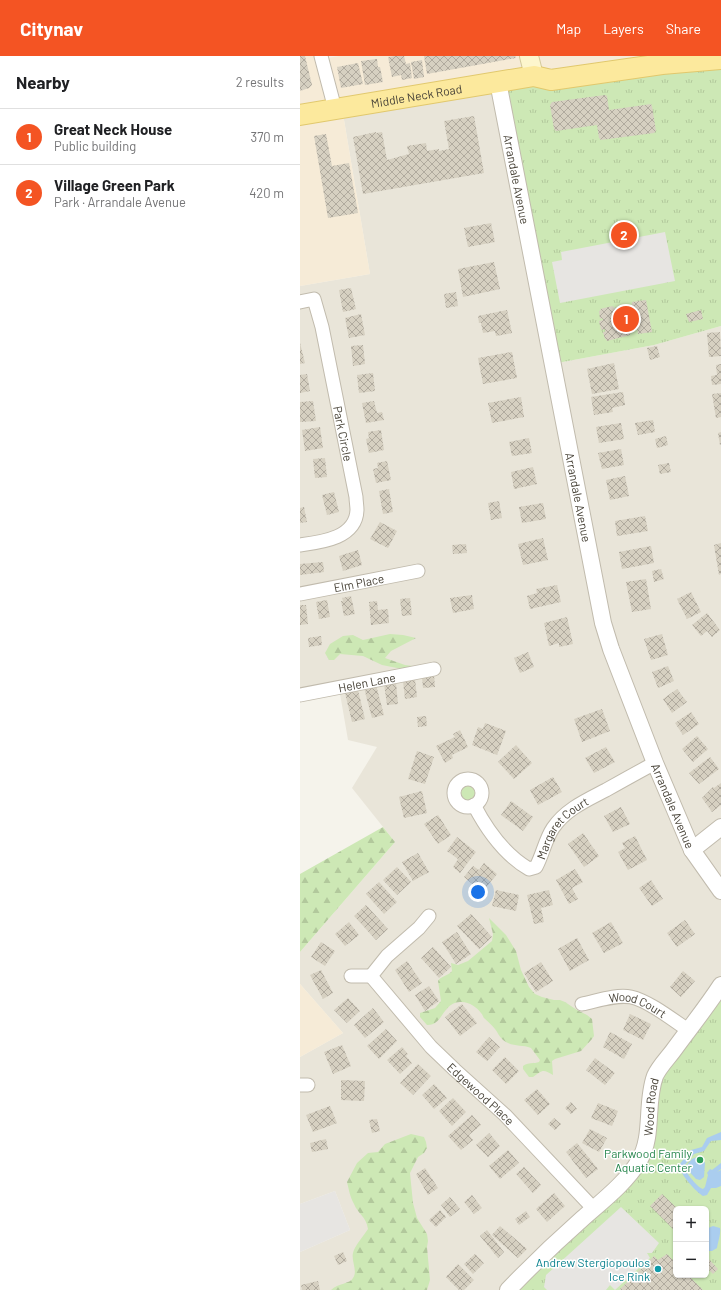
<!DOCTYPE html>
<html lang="en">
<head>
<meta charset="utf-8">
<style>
  body { margin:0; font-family:Barlow,sans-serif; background:#f6f6f6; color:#202124 }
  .controls { position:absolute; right:12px; bottom:12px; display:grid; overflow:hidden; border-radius:6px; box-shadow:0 1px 3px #0004 }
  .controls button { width:36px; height:36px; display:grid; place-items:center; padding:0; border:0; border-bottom:1px solid #e0e0e0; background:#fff; color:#202124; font:20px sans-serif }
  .you { position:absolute; left:178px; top:836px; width:14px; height:14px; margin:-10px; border:3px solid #fff; border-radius:50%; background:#1a73e8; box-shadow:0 0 0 6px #1a73e833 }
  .badge { display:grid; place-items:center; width:26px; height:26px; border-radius:50%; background:#f45423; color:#fff; font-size:13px; font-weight:700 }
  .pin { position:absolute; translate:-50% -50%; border:2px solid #fff; box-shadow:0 1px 4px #0006 }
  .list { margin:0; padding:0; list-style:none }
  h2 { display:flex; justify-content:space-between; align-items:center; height:52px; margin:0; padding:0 16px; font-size:17px }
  h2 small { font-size:13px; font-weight:400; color:#757577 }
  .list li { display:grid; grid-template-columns:26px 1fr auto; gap:12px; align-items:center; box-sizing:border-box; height:56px; padding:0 16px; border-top:1px solid #e0e0e0 }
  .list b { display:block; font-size:15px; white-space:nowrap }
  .list p { margin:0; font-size:13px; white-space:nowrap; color:#757577 }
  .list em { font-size:13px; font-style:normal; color:#757577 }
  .map { position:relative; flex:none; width:421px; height:1234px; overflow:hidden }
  header { display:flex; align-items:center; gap:24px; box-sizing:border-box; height:56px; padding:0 20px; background:#f45423; color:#fff }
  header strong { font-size:19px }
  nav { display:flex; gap:22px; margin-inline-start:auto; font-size:14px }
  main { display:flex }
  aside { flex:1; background:#fff }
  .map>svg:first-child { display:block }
</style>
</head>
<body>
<header>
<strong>Citynav</strong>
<nav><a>Map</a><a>Layers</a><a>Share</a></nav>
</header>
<main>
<aside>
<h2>Nearby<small>2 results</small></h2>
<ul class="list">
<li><span class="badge">1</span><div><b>Great Neck House</b><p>Public building</p></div><em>370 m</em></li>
<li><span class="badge">2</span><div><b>Village Green Park</b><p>Park · Arrandale Avenue</p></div><em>420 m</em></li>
</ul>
</aside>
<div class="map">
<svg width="421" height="1234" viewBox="0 0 421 1234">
  <defs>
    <pattern id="forest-firs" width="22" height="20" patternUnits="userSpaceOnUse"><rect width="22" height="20" fill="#cde8b5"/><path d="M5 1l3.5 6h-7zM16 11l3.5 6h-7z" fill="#b2c89c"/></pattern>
    <pattern id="park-tufts" width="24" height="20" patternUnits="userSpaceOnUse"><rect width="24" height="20" fill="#cde8b5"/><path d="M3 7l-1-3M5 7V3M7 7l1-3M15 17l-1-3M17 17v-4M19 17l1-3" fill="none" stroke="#b2c89c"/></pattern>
    <pattern id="building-cross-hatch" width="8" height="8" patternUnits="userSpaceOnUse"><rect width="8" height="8" fill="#d6d0c1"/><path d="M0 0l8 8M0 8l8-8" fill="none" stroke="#b0aa9e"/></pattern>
  </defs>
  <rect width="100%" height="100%" fill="#f5f3eb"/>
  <!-- residential -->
  <path fill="#e9e5d9" d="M198 26 252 308 354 289 421 270V929L344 1094 208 1234H0V1196L50 1174 35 1135 0 1148V1001L43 977 0 928V896L95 786 52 732 77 691 48 684 39 632 0 639V230L70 218 42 52Z"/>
  <!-- commercial -->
  <path fill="#f6ebd7" d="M0 0H21L22 3 39 0H374L42 52 70 218 0 230Z
    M0 928 43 977 0 1001Z"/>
  <!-- grass -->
  <path fill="#cde8b5" d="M157 736a11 11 0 1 1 22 0a11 11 0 1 1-22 0Z"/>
  <!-- forest -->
  <path fill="url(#forest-firs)" d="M90 578 103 579 116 582 91 595 85 602 105 609 121 611 102 613 82 609 63 600 40 598 34 604H29L25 597 30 588 43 580 53 579 63 584Z
    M83 771 95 786 0 896V818Z
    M189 862 206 879 216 895 221 914 229 931 235 938 242 941 254 944H260L265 946 277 954 287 959 292 963 294 980 292 983 281 995 255 1003 252 1005 253 1019C242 1012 242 1015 233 1021H229L223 1013V1010C228 1006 234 1008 239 1006L240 1004 231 992C221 988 212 992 202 983 199 980 198 977 195 973 192 969 188 966 184 962 183 961 183 959 181 957 177 951 168 945 160 946 142 947 143 970 127 969L120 961V957L135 952 141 945 138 925C141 920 148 920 152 915L151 907 158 909 168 905 192 885 193 878Z
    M111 1078 124 1081 126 1086 127 1092 124 1097 118 1101 110 1117 113 1147 117 1162 127 1178 128 1185 127 1191 130 1224 127 1234H31C38 1227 50 1228 53 1222 58 1215 51 1205 53 1197 54 1191 64 1179 68 1173 66 1160 58 1158 54 1148 50 1141 49 1134 47 1126L57 1107 68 1097 78 1096 85 1088Z"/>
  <!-- park -->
  <path fill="url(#park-tufts)" fill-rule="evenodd" d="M421 0V270L354 289 252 308 198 27Z
    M421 929V1234H208L339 1105 350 1034ZM376 1153H406V1219H376Z"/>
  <!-- parking -->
  <path fill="#e7e5e2" d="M365 176 375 225 260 247 252 206 262 204 261 196Z
    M35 1135 50 1174 0 1196V1148Z
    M321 1151 359 1187 352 1197H347L350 1202 315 1234 310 1229 306 1234H247L244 1231 246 1219Z"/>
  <!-- water -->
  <path fill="#aacdef" d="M421 1076V1084L411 1085 404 1095 394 1098 384 1110C385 1116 397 1131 403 1133L405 1131 408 1119 407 1117 410 1113 412 1114 421 1107V1113L417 1116 421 1114V1130L416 1132H411L407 1139 403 1140C396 1136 379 1117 379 1109L391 1094 402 1091 407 1082Z
    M397 1101H401L405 1107 404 1121 400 1124 396 1123 386 1112V1110L392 1103Z
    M413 1170 420 1172C421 1177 418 1186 417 1192L412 1195H409L406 1192V1173Z"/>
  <!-- building -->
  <path fill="url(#building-cross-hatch)" d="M0 0H5L12 29 9 32 0 35Z
    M95 0H104L106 8 110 7 112 22 102 24 101 19 92 21 88 1Z
    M124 0H215L216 2 127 18Z
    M77 3 78 11H80L83 26 65 29 61 5Z
    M122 4 124 21 114 23 111 6Z
    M58 7 63 28 41 32 37 11Z
    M305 39 307 40 309 54 351 48 352 50 356 75 354 77 301 84 299 82 297 69 256 75 254 73 250 49 252 46Z
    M174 60 184 117 63 138 53 81 76 76V77L82 76 87 104 109 98 107 90 126 87 127 95 139 93V95L149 93 144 65Z
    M26 78 32 110 49 107 58 157 28 162 14 80Z
    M191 167 195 186 168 191 164 172Z
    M194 206 200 233 163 241 158 213Z
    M51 232 56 253 43 256 39 234Z
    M156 236 158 250 146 252 144 238Z
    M346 244 352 276 338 278 337 271 329 273 330 279 307 285 306 283H305L303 276H305V273L301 274 299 265 303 264 302 262 300 263 299 255 301 254 300 253 313 250 314 252 332 249V246Z
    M207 254 212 277 196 280 195 275 183 277 181 267H179L178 260Z
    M401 254 403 263 389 266 386 258Z
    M61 258 65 279 49 282 45 262Z
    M420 276 421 300 409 301 407 277Z
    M0 287 5 307 0 308Z
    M63 289 65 308 53 310 51 290Z
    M357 290 360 301 350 304 347 292Z
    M212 296 217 322 183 328 178 302Z
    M314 307 319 333 292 338 287 313Z
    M421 308V328L412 329 411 320 417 319 416 309Z
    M73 317 75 335 59 337 57 319Z
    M7 318 10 335 0 337V319Z
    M323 336 325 349 312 352 313 356 294 359 291 341Z
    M421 337V361L416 362 412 338Z
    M221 341 224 361 192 367 188 347Z
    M13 345 16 365 0 366V346Z
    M74 345 77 357 82 356 84 364 66 367 62 347Z
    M353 364 355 376 338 379 335 367Z
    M321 367 324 383 299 387 296 371Z
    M20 371 23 392 5 395 2 374Z
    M81 374 84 394 69 397 66 383 69 382 68 376Z
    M421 376V388L420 389 418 377Z
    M366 380 368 389 357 392 355 383Z
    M229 382 232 397 212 400 209 386Z
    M321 393 324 409 302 413 298 397Z
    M25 402 27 421 15 422 13 403Z
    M87 405 91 424 76 427 73 413 78 412 77 407Z
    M369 407 371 416 360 418 358 409Z
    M233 411 237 428 214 433 211 416Z
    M325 420 329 440 310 444 306 424Z
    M89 433 93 456 83 458 79 435Z
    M34 436 39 456 27 459 22 439Z
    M199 445 202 462 191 464 188 447Z
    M243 447 246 463 222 467 219 451Z
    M4 451 7 466 0 467V452Z
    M345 460 348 475 317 480 315 465Z
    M80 466 97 475 88 492 70 483Z
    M243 482 248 504 223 509 218 488Z
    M421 487V518L419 519 414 489Z
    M166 488 167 497 153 498 152 489Z
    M351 490 354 507 322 513 319 496Z
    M58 494 62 509 43 515 39 500Z
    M23 506 24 516 0 519V508Z
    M361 513 364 523 354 526 352 515Z
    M346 523 351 553 332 556 326 526Z
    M257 529 261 546 230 553 227 540 237 537 236 533Z
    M391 536 401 556 387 563 377 543Z
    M172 539 174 553 153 557 150 542Z
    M51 540 55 558 44 560 41 545H43L42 542Z
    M110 542 112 559 102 560 100 543Z
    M27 544 30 561 19 563 16 546Z
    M77 545 78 554 88 553 89 567 71 569 69 546Z
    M0 549H6L8 568 0 569Z
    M407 557 420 574 412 581 407 575 401 580 392 569Z
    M267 561 273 588 259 591V587L249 590 244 567Z
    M362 578 368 599 351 604 344 583Z
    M21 580 22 589 9 591 8 582Z
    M228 596 234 611 220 617 214 602Z
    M368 610 374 625 358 632 352 616Z
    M134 619 135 631 123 632 122 621Z
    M115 623 117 641 105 643 103 625Z
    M96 627 98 648 87 649 84 628Z
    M76 629 84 659 72 662 64 632Z
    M377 633 387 646 372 657 363 643Z
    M58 634 65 663 52 666 45 637Z
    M302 653 310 675 282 686 274 663Z
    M391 656 399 668 383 679 375 667Z
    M126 660 127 670 118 671 117 661Z
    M185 667 206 675 197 699 172 689 178 671 183 673Z
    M160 674 168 691 152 699 153 702 145 707 136 690 155 681 153 678Z
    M397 680 408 693 393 706 382 693Z
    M216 689 232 707 214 723 198 706Z
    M306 691 315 706 294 717 285 702Z
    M117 695 134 701 125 728 108 723Z
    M410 701 419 713 399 728 389 717Z
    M253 721 262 736 238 749 230 734Z
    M421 727V749L412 756 402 742 413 731 414 732Z
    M122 735 127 757 104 762 99 741Z
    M211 745 233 761 223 775 201 759Z
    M321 751 330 768 313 776 304 760Z
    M138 759 151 779 138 788 124 768Z
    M283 777 299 800 284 811 268 788Z
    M335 780 347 804 328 814 318 796 325 792 322 787Z
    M157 781 176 796 160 817 153 811 158 803 147 795Z
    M118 797 129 816 113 825 102 806Z
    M184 807 197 818 182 836 164 821 173 810 179 814Z
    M97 811 111 826 97 839 83 824Z
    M275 813 283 826 272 832 278 843 269 848 256 824Z
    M351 824 363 843 352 850 339 832Z
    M79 826 97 846 84 858 66 838Z
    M196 834 219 839 216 855 192 850Z
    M249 834 253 849 241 852 244 866 234 868 227 839Z
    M66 849 88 873 76 884 54 860Z
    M171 858 192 881 179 893 157 870Z
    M385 864 395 878 377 891 367 877Z
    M49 866 59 879 45 890 35 878Z
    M311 866 323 887 304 897 292 877Z
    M157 876 171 898 156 908 142 886Z
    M277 882 289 904 270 915 258 893Z
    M21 886 35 895 25 910 11 901Z
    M133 891 151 911 139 922 121 902Z
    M107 905 122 927 109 936 95 914Z
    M241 906 253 925 236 936 224 917Z
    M21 914 33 937 23 943 10 919Z
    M383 915 395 925 381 941 370 931Z
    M129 930 139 945 125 955 115 939Z
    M48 942 60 955 47 967 34 954Z
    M162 948 177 967 160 980 145 961Z
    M73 952 84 966 65 982 54 969Z
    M330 958 351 968 343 984 323 974Z
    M86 973 97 985 79 1003 67 990Z
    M310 976 332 988 324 1003 303 991Z
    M189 981 200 991 187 1005 176 996Z
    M42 989 51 1010 33 1018 24 996Z
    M102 991 108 998 106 1000 112 1007 100 1018 87 1004Z
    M205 1001 219 1015 206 1028 192 1014Z
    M295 1002 315 1017 305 1029 286 1014Z
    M118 1008 131 1020 113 1039 100 1027Z
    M41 1024 65 1025 64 1045 41 1044Z
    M134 1028 147 1042 134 1053 122 1039Z
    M237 1033 250 1048 238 1059 224 1044Z
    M153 1042 166 1056 152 1070 139 1055Z
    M271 1046 277 1053 271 1058 265 1052Z
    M298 1047 318 1055 312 1070 291 1062Z
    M30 1050 37 1067 13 1076 6 1059Z
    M172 1059 181 1069 169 1079 173 1084 161 1094 148 1080Z
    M254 1062 261 1068 255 1074 248 1068Z
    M77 1063 80 1075 72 1077 69 1064Z
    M290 1073 307 1082 299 1096 282 1087Z
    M189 1077 200 1090 188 1101 176 1089Z
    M26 1083 28 1093 12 1096 10 1087Z
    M277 1087 298 1113 286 1122 266 1096Z
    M208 1094 219 1107 200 1123 189 1110Z
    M224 1111 241 1129 233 1137 216 1118Z
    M125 1112 138 1132 128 1139 116 1118Z
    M254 1137 265 1150 247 1166 236 1153Z
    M362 1138 378 1153H376V1176L350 1150Z
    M172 1139 182 1152 174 1158 164 1146Z
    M150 1141 160 1153 150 1161 141 1149Z
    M140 1154 146 1161 136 1171 129 1164Z
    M226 1155 230 1161 219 1169 215 1163Z
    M200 1170 227 1193 218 1202 192 1179Z
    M187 1174 204 1196 198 1202 180 1180Z
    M43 1196 47 1205 38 1209 34 1200Z
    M175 1198 184 1207 173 1218 164 1208Z
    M367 1198 376 1207V1219H388L403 1234H321L320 1233 354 1200 358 1204Z
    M406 1200 418 1213 413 1218 406 1211Z
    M158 1208 174 1224 164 1234H159L146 1221Z
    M18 1225 20 1234H2L1 1229Z"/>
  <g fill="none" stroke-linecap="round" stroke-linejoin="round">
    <defs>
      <g id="minor">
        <path d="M21 0 35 53"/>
        <path id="s1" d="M0 246 14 243 22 271 56 441C56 445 57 450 57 454 56 482 22 486 0 489"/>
        <path id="s2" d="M0 538 118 515"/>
        <path id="s3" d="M0 639 134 613"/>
        <circle cx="168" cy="737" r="14"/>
        <path id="s4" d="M174 749C187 774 205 799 229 813L236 811C243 798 245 784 253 772 266 753 287 744 306 734 322 725 338 716 355 707"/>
        <path id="s5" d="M129 860 119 872 87 900 71 920 131 991 155 1014 205 1059 293 1152"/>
        <path d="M51 920H71"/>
        <path id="s6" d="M282 948C297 945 316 938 331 941 349 945 373 964 388 974"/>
        <path d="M0 1029H8"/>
      </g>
      <g id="tertiary">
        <path id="s7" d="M198 26 303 567 311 593 355 707 392 794 421 835"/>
        <path d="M392 794 421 771"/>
        <path id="s8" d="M208 1234C232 1209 256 1186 282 1163 301 1146 326 1127 339 1105 354 1080 345 1047 355 1020 359 1011 367 1003 373 995 389 973 406 952 421 929"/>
      </g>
      <path id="secondary" d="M229 0 234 20"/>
      <g id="primary">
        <path id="s9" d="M0 59 234 20 251 24 362 8 421 3"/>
      </g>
    </defs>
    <!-- minor casing -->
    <use href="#minor" stroke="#c1bbad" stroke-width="15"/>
    <!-- tertiary casing -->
    <use href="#tertiary" stroke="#c1bbad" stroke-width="18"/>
    <!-- secondary casing -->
    <use href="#secondary" stroke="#d3c99c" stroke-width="20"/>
    <!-- primary casing -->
    <use href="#primary" stroke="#e1c86d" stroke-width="22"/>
    <!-- minor -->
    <use href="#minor" stroke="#fff" stroke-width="13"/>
    <!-- tertiary -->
    <use href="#tertiary" stroke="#fff" stroke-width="16"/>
    <!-- secondary -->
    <use href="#secondary" stroke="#fdf6cd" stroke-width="18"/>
    <!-- primary -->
    <use href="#primary" stroke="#fce99d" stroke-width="20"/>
  </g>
  <!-- markers -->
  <circle fill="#2e9e5b" stroke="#fff" stroke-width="1.5" cx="400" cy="1104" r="4"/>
  <circle fill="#0f9aa8" stroke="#fff" stroke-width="1.5" cx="358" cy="1213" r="4"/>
  <g text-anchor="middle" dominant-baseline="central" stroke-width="3" stroke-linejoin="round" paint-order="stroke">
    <!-- street labels -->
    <g font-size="12" fill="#494439" stroke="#fff">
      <text stroke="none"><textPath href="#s9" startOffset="118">Middle Neck Road</textPath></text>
      <text stroke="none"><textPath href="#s7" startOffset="99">Arrandale Avenue</textPath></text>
      <text stroke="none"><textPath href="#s1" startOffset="152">Park Circle</textPath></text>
      <text stroke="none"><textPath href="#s7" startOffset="423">Arrandale Avenue</textPath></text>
      <text stroke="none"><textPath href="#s2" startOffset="60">Elm Place</textPath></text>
      <text stroke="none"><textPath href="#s3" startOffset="68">Helen Lane</textPath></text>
      <text stroke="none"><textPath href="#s7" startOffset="747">Arrandale Avenue</textPath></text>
      <text stroke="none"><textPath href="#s4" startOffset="141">Margaret Court</textPath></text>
      <text stroke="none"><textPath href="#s6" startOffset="58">Wood Court</textPath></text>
      <text stroke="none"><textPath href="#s5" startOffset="245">Edgewood Place</textPath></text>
      <text stroke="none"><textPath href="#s8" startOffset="240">Wood Road</textPath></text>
    </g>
    <!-- leisure labels -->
    <g font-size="12" fill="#27864d" stroke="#fff" text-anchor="end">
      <text x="392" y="1097">Parkwood Family<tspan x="392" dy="14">Aquatic Center</tspan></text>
    </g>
    <!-- culture labels -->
    <g font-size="12" fill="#0d838f" stroke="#fff" text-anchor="end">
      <text x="350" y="1206">Andrew Stergiopoulos<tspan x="350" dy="14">Ice Rink</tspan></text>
    </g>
  </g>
</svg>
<div class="controls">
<button>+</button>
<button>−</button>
</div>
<div class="you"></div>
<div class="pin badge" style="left:326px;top:263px">1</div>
<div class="pin badge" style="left:324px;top:179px">2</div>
</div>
</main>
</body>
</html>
